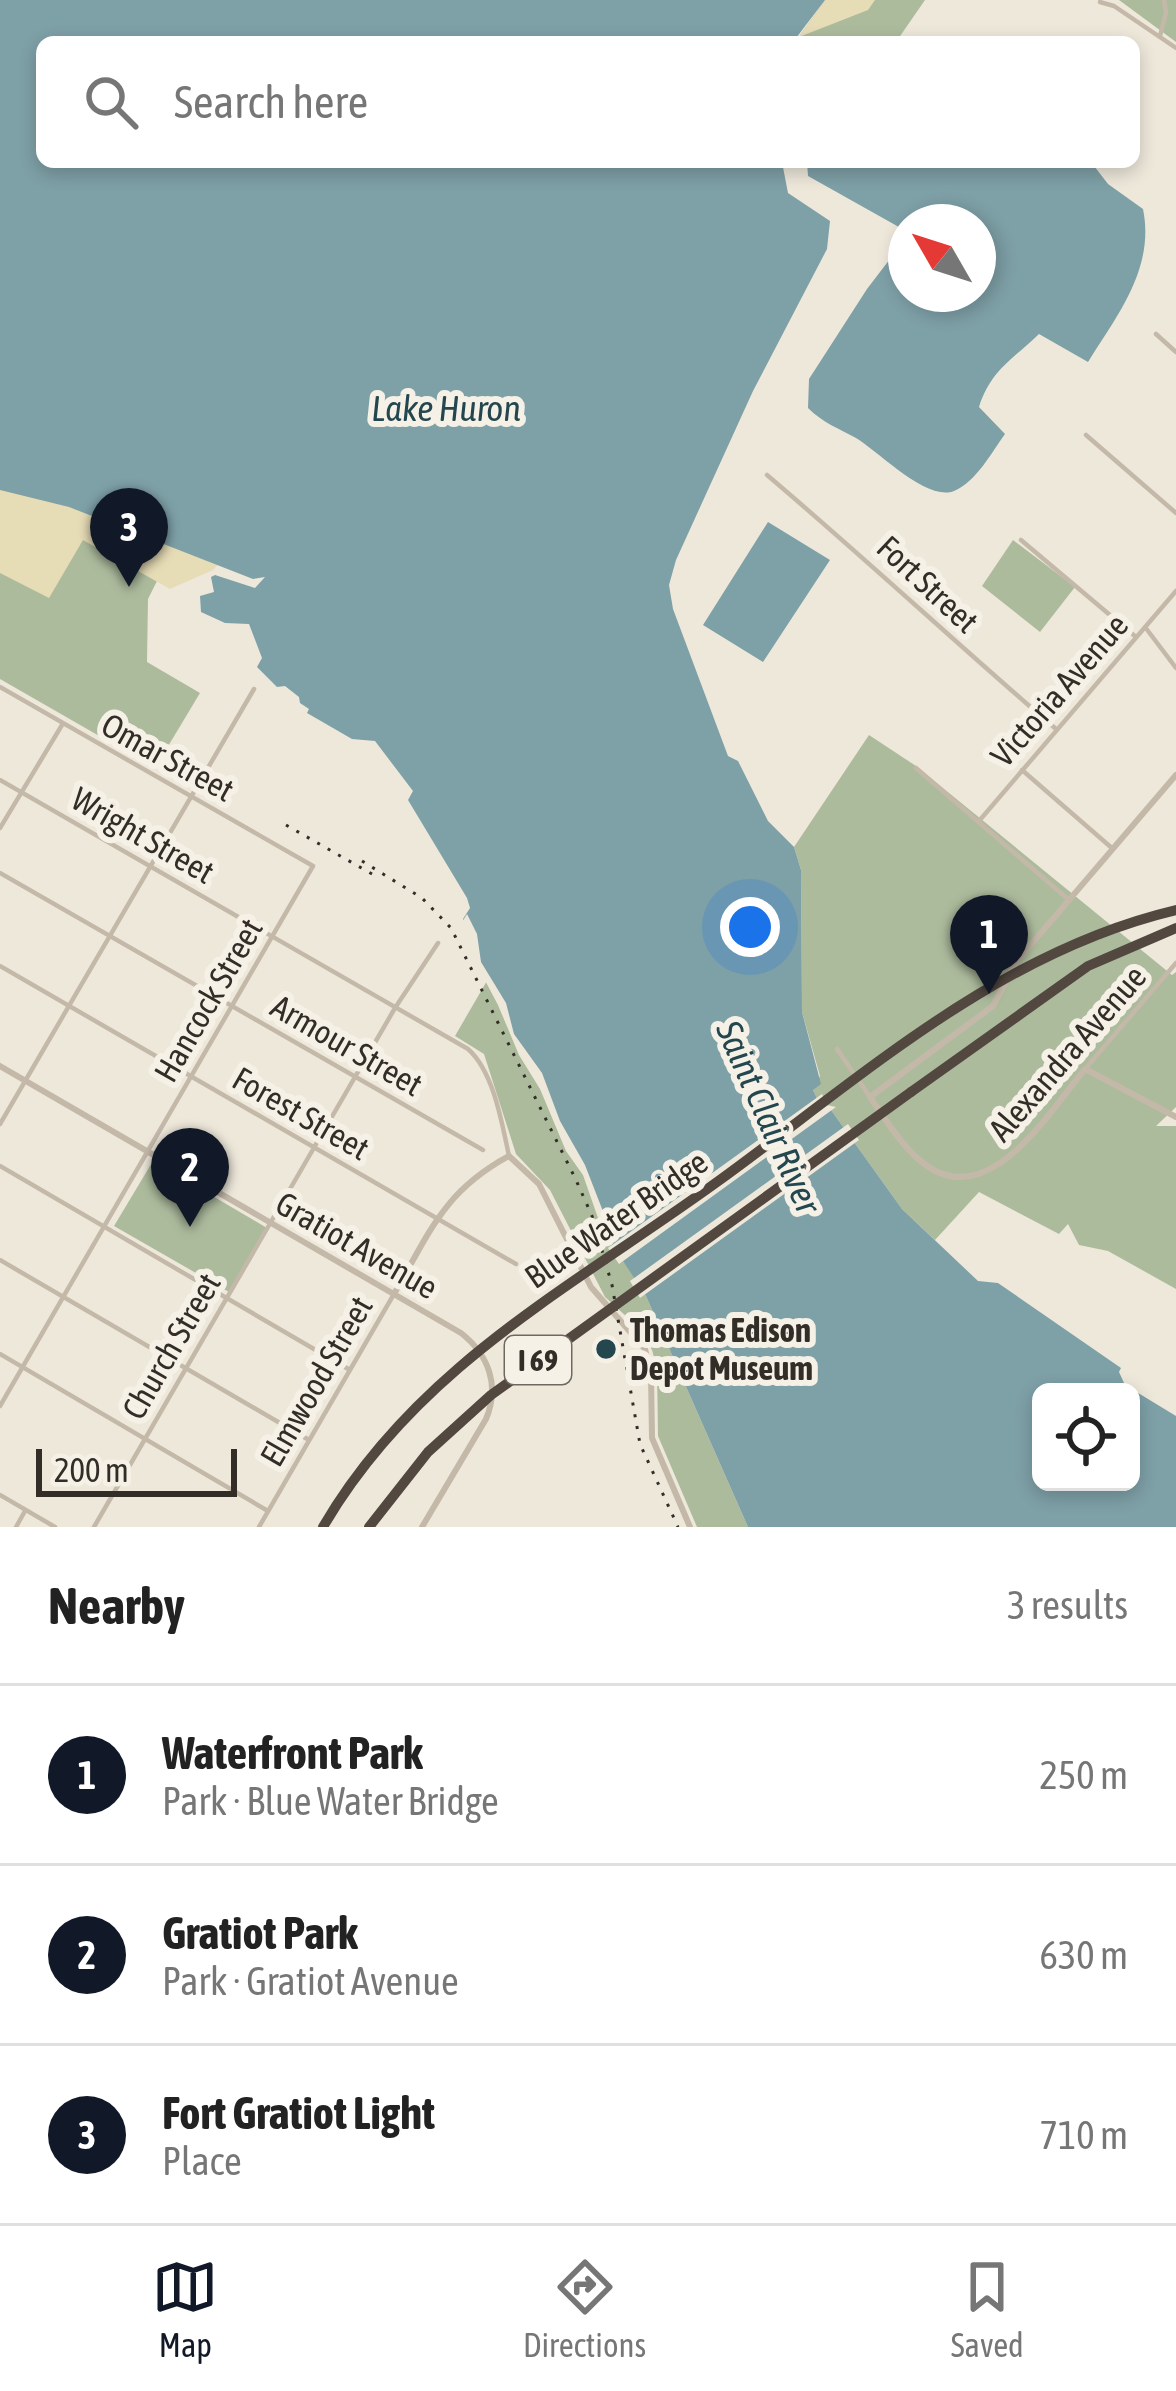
<!DOCTYPE html>
<html lang="en">
<head>
<meta charset="utf-8">
<style>
  body { margin:0; font-family:"Asap Condensed",sans-serif; background:#f6f6f6; color:#222 }
  .controls { position:absolute; right:36px; bottom:36px; display:grid; overflow:hidden; border-radius:18px; box-shadow:0 6px 18px #0003 }
  .controls button { width:108px; height:108px; display:grid; place-items:center; padding:0; border:0; border-bottom:3px solid #e0e0e0; background:#fff; color:#222; font:60px sans-serif }
  .compass { position:absolute; left:888px; top:204px; width:108px; height:108px; border-radius:50%; background:#fff; box-shadow:0 6px 18px #0003; rotate:309deg }
  .scale { position:absolute; left:36px; bottom:30px; width:201px; box-sizing:border-box; padding-left:12px; border:6px solid #332d28; border-top:0; font-size:33px; line-height:42px; white-space:nowrap; color:#332d28; -webkit-text-stroke:9px #f6f1e7; paint-order:stroke }
  .you { position:absolute; left:750px; top:927px; width:42px; height:42px; margin:-30px; border:9px solid #fff; border-radius:50%; background:#1a73e8; box-shadow:0 0 0 18px #1a73e833 }
  .badge { display:grid; place-items:center; width:78px; height:78px; border-radius:50%; background:#111827; color:#fff; font-size:39px; font-weight:700 }
  .pin { position:absolute; translate:-50% -99px; filter:drop-shadow(0 3px 6px #0008) }
  .pin::after { content:''; position:absolute; top:63px; width:42px; height:36px; background:inherit; clip-path:polygon(0 0,100% 0,50% 100%) }
  .list { margin:0; padding:0; list-style:none }
  h2 { display:flex; justify-content:space-between; align-items:center; height:156px; margin:0; padding:0 48px; font-size:51px }
  h2 small { font-size:39px; font-weight:400; color:#767676 }
  .list li { display:grid; grid-template-columns:78px 1fr auto; gap:36px; align-items:center; box-sizing:border-box; height:180px; padding:0 48px; border-top:3px solid #e0e0e0 }
  .list b { display:block; font-size:45px; white-space:nowrap }
  .list p { margin:0; font-size:39px; white-space:nowrap; color:#767676 }
  .list em { font-size:39px; font-style:normal; color:#767676 }
  .icon { flex:none; width:66px; height:66px; fill:none; stroke:currentColor; stroke-width:2; stroke-linecap:round; stroke-linejoin:round }
  .map { position:relative; flex:none; width:1176px; height:1527px; overflow:hidden }
  .search { position:absolute; background:#fff; box-shadow:0 6px 18px #0003; left:36px; right:36px; top:36px; height:132px; display:flex; align-items:center; gap:30px; box-sizing:border-box; padding:0 42px; border-radius:18px; color:#767676; font-size:45px }
  .sheet { height:696px; background:#fff }
  nav { display:flex; justify-content:space-around; align-items:center; box-sizing:border-box; height:168px; border-top:3px solid #e0e0e0; background:#fff; font-size:33px; color:#767676 }
  nav a { display:grid; justify-items:center; gap:6px }
  nav .on { color:#111827 }
  .map>svg:first-child { display:block }
</style>
</head>
<body>
<div class="map">
<svg width="1176" height="1527" viewBox="0 0 1176 1527">
  <rect width="100%" height="100%" fill="#eee8db"/>
  <!-- green -->
  <path fill="#adbb9d" d="M825 0H925L896 42 799 37Z
    M1119 0H1176V42Z
    M0 490 173 549 148 599 147 662 200 693 155 768 0 679Z
    M1013 540 1075 587 1040 632 982 586Z
    M869 735 916 766 1172 975 1176 972V1107L1156 1126H1176V1289L1108 1251 1079 1245 1068 1224 1059 1234 979 1192 935 1240 902 1209 831 1110 824 1115 813 1090 820 1076 802 1012 801 870 794 847Z
    M488 979 646 1296 748 1527H697L658 1436 657 1368 652 1350 639 1328 605 1297 550 1190 516 1154 484 1054 455 1036Z
    M153 1161 267 1228 229 1292 114 1226Z"/>
  <!-- sand -->
  <path fill="#e6dcb6" d="M825 0H875L868 10 799 37Z
    M0 476 222 560 213 570 170 589 83 540 49 598 0 573Z"/>
  <!-- water -->
  <path fill="#7ea0a7" fill-rule="evenodd" d="M0 0H825L793 42H42V162H782L788 193 830 221 827 249 753 391 676 560 669 585 673 609 728 756 738 761 768 821 794 847 801 870 802 1012 821 1084 813 1090 824 1114 831 1110 902 1209 978 1281 998 1283 1121 1368 1119 1372 1125 1385 1176 1416V1527H748L646 1296 608 1238 573 1147 513 1038 501 1002 479 968 463 919 470 908 467 898 408 800 413 791 375 741 352 739 307 713 309 709 300 703 299 697 285 686 277 687 257 667 262 658 249 624 225 623 201 612 200 596 214 592 211 577 215 575 255 588 265 577 253 579 69 507 0 490ZM1041 1392H1131V1482H1041Z
    M807 162H1091L1108 184 1143 209C1155 268 1118 314 1088 362L1039 334C1012 360 991 370 979 407L1005 434C991 453 977 481 954 491 927 502 878 451 856 438 838 428 823 423 808 408L809 379 867 289 906 238V294H978V222H906V231L808 176Z
    M768 522 830 560 763 662 703 625Z"/>
  <!-- pier -->
  <path fill="#eee8db" d="M467 914 477 934 481 962 506 1003 514 1034 542 1073 560 1121 585 1165 611 1232 608 1238H605L583 1175 566 1151 540 1089 519 1055 498 1005 462 937 459 927Z
    M822 1094 827 1105 836 1107 619 1264 608 1248Z
    M848 1124 859 1140 640 1298 630 1281Z"/>
  <g fill="none" stroke-linecap="round" stroke-linejoin="round">
    <!-- minor -->
    <path stroke="#c4b9a9" stroke-width="4.5" d="M1100 2 1114 6 1176 48
      M1160 36 1166 13 1164 0
      M1156 334 1176 352
      M1086 435 1176 513
      M767 475C865 558 959 646 1056 729
      M1021 540 1136 637
      M1145 627 1176 668
      M0 687 313 866 0 1406
      M916 768 1069 900
      M1022 770 1113 849
      M0 780 468 1049C494 1072 502 1124 509 1156
      M979 821 1176 591
      M0 828 62 725
      M0 873 483 1150
      M0 966 516 1264
      M837 1049 870 1097
      M1085 1069 1176 963
      M0 1124 254 689
      M0 1166 350 1370
      M0 1260 309 1440
      M0 1354 268 1511
      M0 1495 55 1527
      M16 1527 25 1511
      M94 1527 395 1008 438 943
      M259 1527 394 1294"/>
    <!-- tertiary -->
    <path stroke="#c4b9a9" stroke-width="6" d="M1176 775 1016 962 993 1006 870 1097C884 1117 897 1139 915 1156 983 1222 1046 1116 1085 1069L1176 1117
      M0 1066 461 1333C489 1355 500 1386 486 1419L422 1527
      M394 1294C430 1232 443 1192 509 1156L539 1184 591 1287 645 1349 651 1374 652 1438 690 1527"/>
    <!-- motorway -->
    <path stroke="#524840" stroke-width="10" d="M911 1092 1088 966 1176 928"/>
    <!-- rail -->
    <path stroke="#332d28" stroke-width="3" stroke-dasharray="3 9" stroke-linecap="butt" d="M286 825 372 874
      M362 861 422 898 451 928 576 1180 592 1216 612 1285 640 1444 678 1527"/>
    <!-- motorway-bridge -->
    <path stroke="#524840" stroke-width="10" d="M323 1527C416 1367 572 1287 717 1182 862 1077 998 952 1176 910
      M369 1527 428 1452 491 1395 911 1092"/>
  </g>
  <!-- markers -->
  <circle fill="#23464f" stroke="#f6f1e7" stroke-width="4.5" cx="606" cy="1349" r="12"/>
  <g text-anchor="middle" dominant-baseline="central" stroke-width="12" stroke-linejoin="round" paint-order="stroke">
    <!-- shield labels -->
    <rect fill="#f6f1e7" stroke="#6e6861" stroke-width="3" x="505" y="1336" width="66" height="48" rx="9"/>
    <g font-size="30" font-weight="bold" fill="#332d28">
      <text x="538" y="1360">I 69</text>
    </g>
    <!-- street labels -->
    <g font-size="33" fill="#332d28" stroke="#f6f1e7">
      <text transform="translate(928 584) rotate(43)">Fort Street</text>
      <text transform="translate(1059 690) rotate(-49)">Victoria Avenue</text>
      <text transform="translate(168 757) rotate(29)">Omar Street</text>
      <text transform="translate(143 835) rotate(30)">Wright Street</text>
      <text transform="translate(208 1000) rotate(-60)">Hancock Street</text>
      <text transform="translate(347 1045) rotate(30)">Armour Street</text>
      <text transform="translate(1067 1053) rotate(-49)">Alexandra Avenue</text>
      <text transform="translate(301 1113) rotate(30)">Forest Street</text>
      <text transform="translate(616 1219) rotate(-35)">Blue Water Bridge</text>
      <text transform="translate(357 1245) rotate(30)">Gratiot Avenue</text>
      <text transform="translate(171 1346) rotate(-60)">Church Street</text>
      <text transform="translate(316 1381) rotate(-60)">Elmwood Street</text>
    </g>
    <!-- poi labels -->
    <g font-size="33" font-weight="bold" fill="#332d28" stroke="#f6f1e7" text-anchor="start">
      <text x="630" y="1330">Thomas Edison<tspan x="630" dy="38">Depot Museum</tspan></text>
    </g>
    <!-- water labels -->
    <g font-size="36" font-style="italic" fill="#23464f" stroke="#f6f1e7">
      <text x="446" y="408">Lake Huron</text>
      <text transform="translate(769 1117) rotate(66)">Saint Clair River</text>
    </g>
  </g>
</svg>
<div class="controls">
<button><svg class="icon" aria-label="locate" viewBox="0 0 24 24"><circle cx="12" cy="12" r="6"/><path d="M12 2v4M12 18v4M2 12h4M18 12h4"/></svg></button>
</div>
<svg class="compass" viewBox="-18 -18 36 36"><path d="M0-13l5 13h-10z" fill="#e53935"/><path d="M0 13l5-13h-10z" fill="#767676"/></svg>
<div class="scale">200 m</div>
<div class="you"></div>
<div class="pin badge" style="left:989px;top:994px">1</div>
<div class="pin badge" style="left:190px;top:1227px">2</div>
<div class="pin badge" style="left:129px;top:587px">3</div>
<div class="search"><svg class="icon" aria-label="search" viewBox="0 0 24 24"><circle cx="10" cy="10" r="6"/><path d="M15 15l6 6"/></svg>Search here</div>
</div>
<section class="sheet">
<h2>Nearby<small>3 results</small></h2>
<ul class="list">
<li><span class="badge">1</span><div><b>Waterfront Park</b><p>Park · Blue Water Bridge</p></div><em>250 m</em></li>
<li><span class="badge">2</span><div><b>Gratiot Park</b><p>Park · Gratiot Avenue</p></div><em>630 m</em></li>
<li><span class="badge">3</span><div><b>Fort Gratiot Light</b><p>Place</p></div><em>710 m</em></li>
</ul>
</section>
<nav>
<a class="on"><svg class="icon" aria-label="map" viewBox="0 0 24 24"><path d="M3 6l6-2 6 2 6-2v14l-6 2-6-2-6 2zM9 4v14M15 6v14"/></svg>Map</a>
<a><svg class="icon" aria-label="directions" viewBox="0 0 24 24"><path d="M12 3l9 9-9 9-9-9zM9 14v-3h6M13 9l2 2-2 2"/></svg>Directions</a>
<a><svg class="icon" aria-label="saved" viewBox="0 0 24 24"><path d="M7 4h10v16l-5-4-5 4z"/></svg>Saved</a>
</nav>
</body>
</html>
